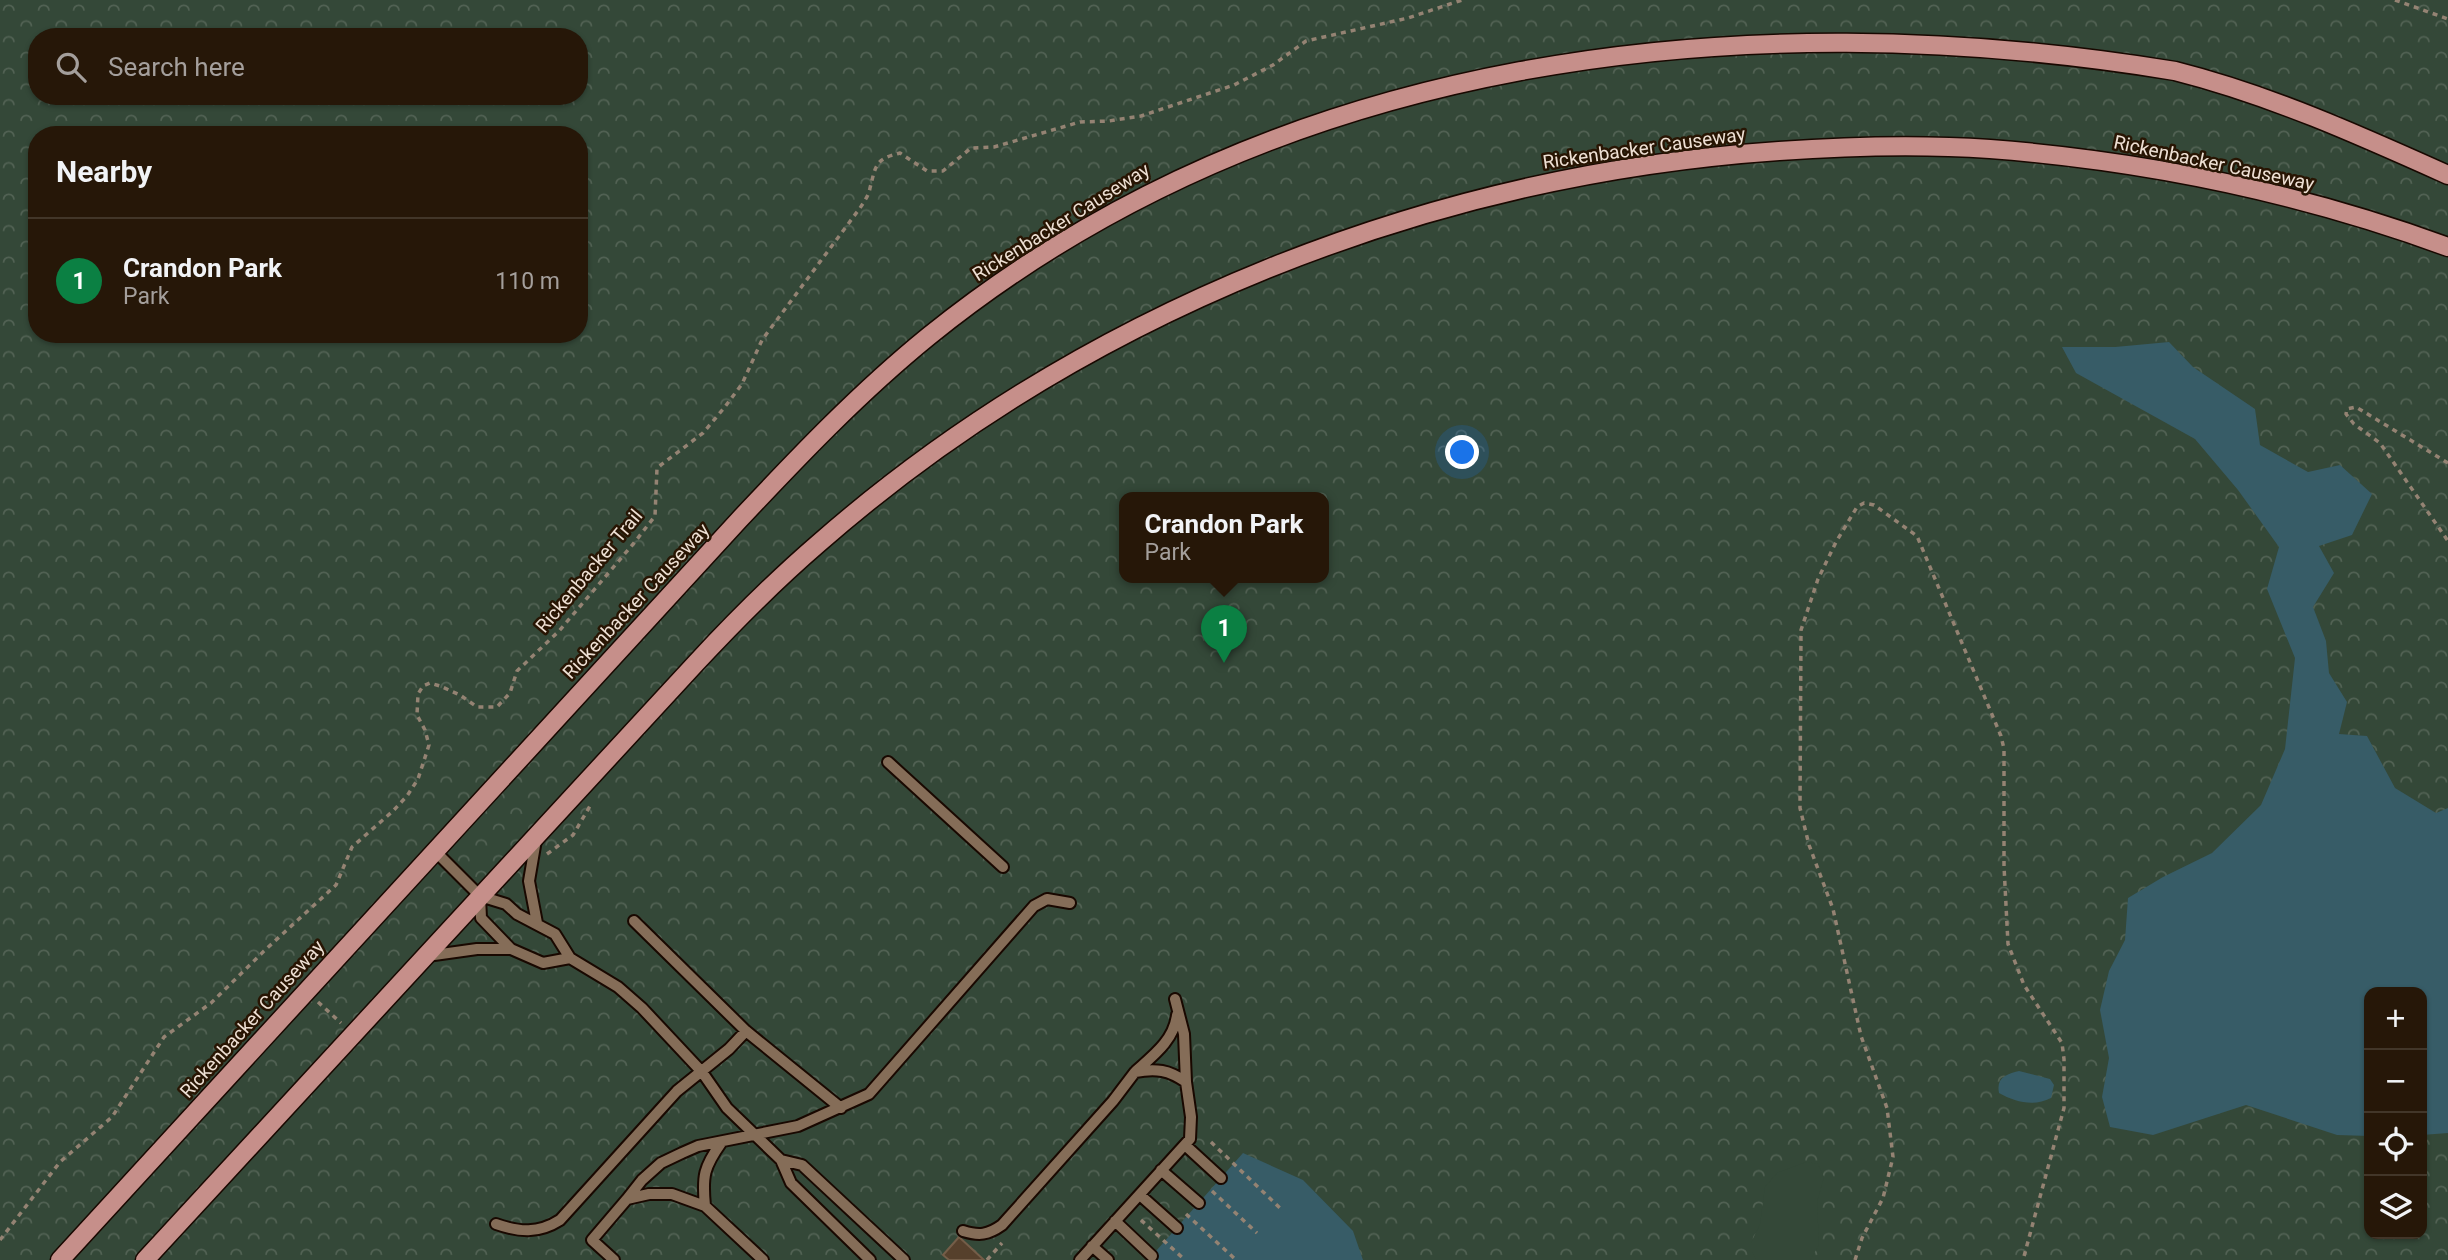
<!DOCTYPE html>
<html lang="en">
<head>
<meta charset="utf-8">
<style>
  body { margin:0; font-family:Roboto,sans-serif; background:#2e2012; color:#f1f3f6 }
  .controls { position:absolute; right:21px; bottom:21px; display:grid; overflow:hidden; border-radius:14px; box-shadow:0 2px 5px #0004 }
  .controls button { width:63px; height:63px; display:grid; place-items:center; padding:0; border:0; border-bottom:2px solid #423629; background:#261708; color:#f1f3f6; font:35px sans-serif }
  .you { position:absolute; left:1463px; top:453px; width:24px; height:24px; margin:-18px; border:5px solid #fff; border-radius:50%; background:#1a73e8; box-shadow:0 0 0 10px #1a73e833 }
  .badge { display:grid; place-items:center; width:46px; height:46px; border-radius:50%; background:#0b8043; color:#fff; font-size:23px; font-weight:700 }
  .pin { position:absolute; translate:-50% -58px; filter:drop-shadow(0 2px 4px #0008) }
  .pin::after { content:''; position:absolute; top:37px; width:24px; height:21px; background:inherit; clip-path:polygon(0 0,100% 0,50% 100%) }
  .popup { position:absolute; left:1119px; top:492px; width:210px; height:91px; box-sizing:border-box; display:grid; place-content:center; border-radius:14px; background:#261708; filter:drop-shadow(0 2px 5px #0005); font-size:23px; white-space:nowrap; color:#a49f9c }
  .popup b { font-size:26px; color:#f1f3f6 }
  .popup::after { content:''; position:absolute; left:50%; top:100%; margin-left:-14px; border:14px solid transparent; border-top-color:#261708 }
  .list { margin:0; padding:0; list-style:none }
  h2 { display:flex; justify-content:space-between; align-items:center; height:91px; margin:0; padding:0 28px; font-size:30px }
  h2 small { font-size:23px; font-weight:400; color:#a49f9c }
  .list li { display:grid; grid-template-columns:46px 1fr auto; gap:21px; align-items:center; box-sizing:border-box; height:126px; padding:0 28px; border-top:2px solid #423629 }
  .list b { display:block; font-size:26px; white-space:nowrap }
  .list p { margin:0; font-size:23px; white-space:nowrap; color:#a49f9c }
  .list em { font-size:23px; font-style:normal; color:#a49f9c }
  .icon { flex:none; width:38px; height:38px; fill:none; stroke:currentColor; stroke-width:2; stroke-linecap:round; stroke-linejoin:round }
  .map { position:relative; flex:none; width:2448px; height:1260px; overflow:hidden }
  .search { position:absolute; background:#261708; box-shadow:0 2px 5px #0004; left:28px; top:28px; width:560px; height:77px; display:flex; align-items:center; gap:18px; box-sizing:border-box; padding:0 24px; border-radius:28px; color:#a49f9c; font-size:26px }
  .panel { position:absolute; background:#261708; box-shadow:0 2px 5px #0004; left:28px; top:126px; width:560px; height:217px; border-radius:28px }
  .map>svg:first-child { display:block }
</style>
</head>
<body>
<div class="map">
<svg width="2448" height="1260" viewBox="0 0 2448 1260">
  <defs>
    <pattern id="park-crowns" width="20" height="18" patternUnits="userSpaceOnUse" patternTransform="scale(1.75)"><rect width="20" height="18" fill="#344838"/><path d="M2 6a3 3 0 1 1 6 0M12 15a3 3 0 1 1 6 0" fill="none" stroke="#526254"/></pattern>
  </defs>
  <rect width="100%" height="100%" fill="#321f0b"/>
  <!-- park -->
  <path fill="url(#park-crowns)" fill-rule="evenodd" d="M0 0H2448V1260H0ZM37 37H579V96H37ZM37 135H579V334H37ZM1124 497H1324V577H1124ZM2369 992H2422V1234H2369Z"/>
  <!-- pitch -->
  <path fill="#344838" d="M1806 1162 1818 1164 1824 1177 1817 1202 1819 1245 1810 1260H1756L1751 1250V1243L1760 1224 1765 1187 1777 1173Z"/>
  <!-- water -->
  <path fill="#375c67" d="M2169 342 2193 367 2255 409 2260 445 2308 472 2340 465 2372 494 2352 535 2319 546 2334 573 2313 607 2326 641 2329 673 2347 702 2339 734 2367 736 2395 788 2436 813 2448 808V1133L2422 1135V992H2369V1136L2337 1135 2246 1105 2153 1135 2110 1127 2102 1097 2109 1058 2100 1010 2109 971 2125 940 2128 898 2163 877 2212 853 2261 805 2285 749 2295 658 2267 589 2279 547 2238 490 2195 439 2076 373 2062 347H2115Z
    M2019 1071 2050 1079 2054 1085 2051 1098C2034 1107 2015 1102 1999 1093 1996 1078 2006 1074 2019 1071Z
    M1243 1153 1303 1180 1353 1231 1363 1260H1148Z"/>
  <!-- building -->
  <path fill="#56402c" stroke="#745d48" stroke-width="2" d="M959 1237 984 1260H949L943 1255Z"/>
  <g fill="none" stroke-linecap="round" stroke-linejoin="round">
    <defs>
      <path id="lane" d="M888 762 1003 867
        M536 840 529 881 537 923
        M435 851 480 896 506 904 517 914 555 934 570 958 618 987 642 1008 702 1072 727 1108 781 1160 791 1183 870 1260
        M480 896 481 918 511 949 543 963 570 958
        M634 921 746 1031 841 1108
        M427 956 477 949H511
        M1136 1071C1154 1055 1174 1040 1177 1015
        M1185 1145 1221 1178
        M781 1160 802 1165 904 1260
        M1161 1170 1199 1203
        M1140 1195 1177 1228
        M627 1199 642 1180 661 1163 682 1153 698 1146 798 1126 869 1094 1034 906 1047 899 1070 903
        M705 1206C702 1176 704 1167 721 1143
        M1115 1221 1152 1256
        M496 1224C519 1232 538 1234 560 1220L677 1091 729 1049 746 1031
        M963 1231C979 1236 988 1235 1002 1225L1113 1101 1135 1072C1156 1068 1169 1070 1186 1082
        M1092 1246 1108 1260
        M614 1260 592 1240 627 1199 649 1194H672L705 1206 763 1260
        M1080 1260 1190 1139 1191 1117 1186 1082 1184 1034 1175 999"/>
      <path id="primary" d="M60 1260 739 520C799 456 860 392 929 336 1278 54 1741 0 2175 71 2270 95 2359 135 2448 175
        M145 1260 696 663C735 621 776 580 819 543 1084 311 1429 175 1779 151 1849 146 1920 144 1990 149 2146 161 2301 193 2448 247"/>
    </defs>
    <!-- lane casing -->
    <use href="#lane" stroke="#190800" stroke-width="14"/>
    <!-- primary casing -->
    <use href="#primary" stroke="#190800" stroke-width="21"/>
    <!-- path -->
    <path stroke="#948373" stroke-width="3.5" stroke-dasharray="5 5" stroke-linecap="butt" d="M2395 0 2448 19
      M2448 463 2356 407 2347 409 2346 414 2354 424 2380 443 2448 541
      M547 854 573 835 590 806
      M318 1002 341 1023
      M1211 1142 1281 1209
      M1212 1191 1257 1233
      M1186 1214 1235 1259
      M1141 1220 1185 1260
      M0 1240 60 1162 112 1117 164 1037 211 1003 264 951 336 885 352 847 393 811 407 796 418 779 429 745 425 730 417 715 418 694 423 686 430 683 440 686 460 695 477 707H497L510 693 517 671 559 631 634 543 655 516 657 468 703 433 724 408 742 384 762 340 860 208C864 202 869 195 870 188 876 165 875 159 900 153L927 171H943L971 148 994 147 1080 122 1109 121 1141 116 1234 85 1273 65 1306 41 1408 18 1462 0
      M987 1260 1002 1243
      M1855 1260 1862 1238 1883 1198 1893 1157 1887 1108 1861 1036 1833 909 1809 845 1800 808 1801 630 1818 579 1836 542 1857 507 1864 503 1874 505 1917 536 2001 736 2004 749V866L2008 944 2024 985 2062 1043 2064 1059V1108L2023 1260"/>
    <!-- lane -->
    <use href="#lane" stroke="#856d58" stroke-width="10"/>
    <!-- primary -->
    <use href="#primary" stroke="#c68f8a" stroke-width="18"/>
  </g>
  <g text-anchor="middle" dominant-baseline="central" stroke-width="5" stroke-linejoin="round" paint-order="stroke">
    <!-- street labels -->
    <g font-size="19" fill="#eee0d4" stroke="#281503">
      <text transform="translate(1644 148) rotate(-8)">Rickenbacker Causeway</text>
      <text transform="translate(2214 163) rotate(12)">Rickenbacker Causeway</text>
      <text transform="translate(1061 222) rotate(-32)">Rickenbacker Causeway</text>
      <text transform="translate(589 571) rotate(-50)">Rickenbacker Trail</text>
      <text transform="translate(636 601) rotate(-47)">Rickenbacker Causeway</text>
      <text transform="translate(252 1019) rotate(-48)">Rickenbacker Causeway</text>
    </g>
  </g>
</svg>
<div class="controls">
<button>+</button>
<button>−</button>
<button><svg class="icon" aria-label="locate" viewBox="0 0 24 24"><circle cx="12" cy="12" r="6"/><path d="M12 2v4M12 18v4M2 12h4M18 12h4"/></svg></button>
<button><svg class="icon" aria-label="layers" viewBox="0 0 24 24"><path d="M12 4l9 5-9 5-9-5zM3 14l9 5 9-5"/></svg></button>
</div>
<div class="you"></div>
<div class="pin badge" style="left:1224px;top:663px">1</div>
<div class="popup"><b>Crandon Park</b>Park</div>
<div class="search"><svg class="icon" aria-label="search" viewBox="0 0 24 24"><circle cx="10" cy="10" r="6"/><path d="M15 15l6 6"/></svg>Search here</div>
<section class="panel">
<h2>Nearby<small></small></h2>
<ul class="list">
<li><span class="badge">1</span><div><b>Crandon Park</b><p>Park</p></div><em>110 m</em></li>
</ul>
</section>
</div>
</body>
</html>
